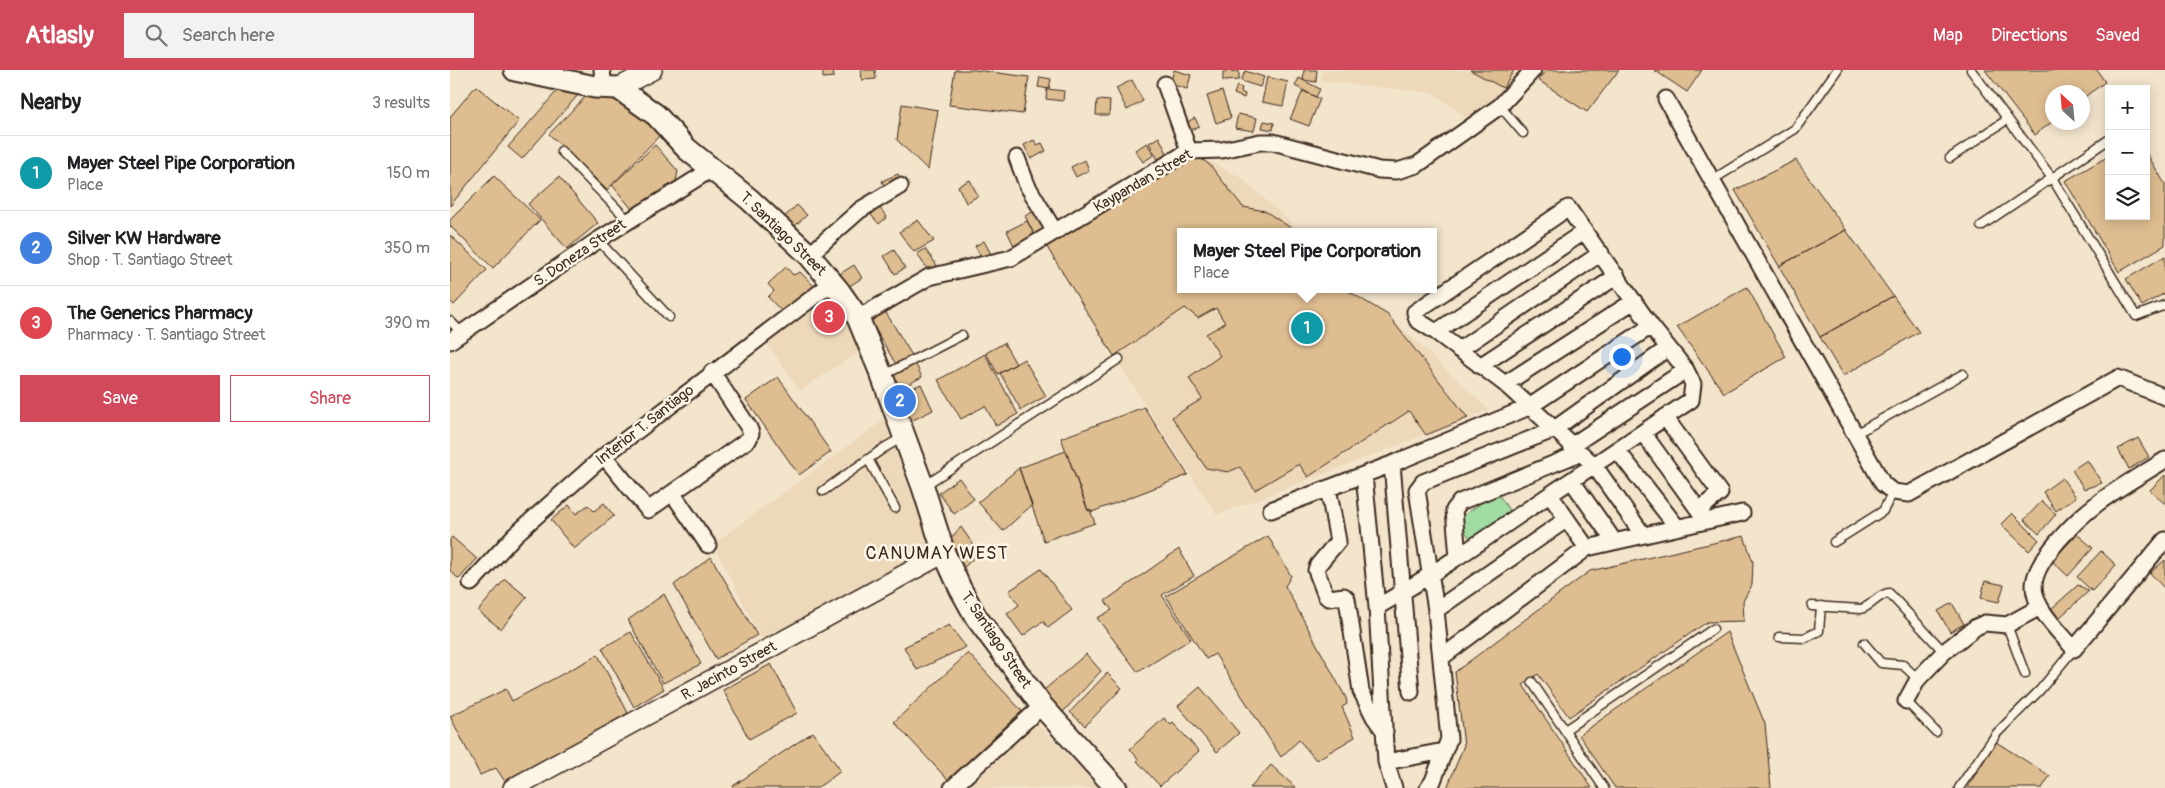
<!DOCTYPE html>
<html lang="en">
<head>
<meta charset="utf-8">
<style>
  body { margin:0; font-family:Pangolin,sans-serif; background:#f2f2f2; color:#202124 }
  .controls { position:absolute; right:15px; top:15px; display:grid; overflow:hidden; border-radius:0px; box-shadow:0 2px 12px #0003 }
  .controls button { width:45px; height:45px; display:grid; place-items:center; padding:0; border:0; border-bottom:1px solid #e0e0e0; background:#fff; color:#202124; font:25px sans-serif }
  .compass { position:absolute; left:1595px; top:15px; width:45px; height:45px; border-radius:50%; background:#fff; box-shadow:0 2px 12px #0003; rotate:334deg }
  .you { position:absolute; left:1171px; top:286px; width:18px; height:18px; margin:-12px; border:4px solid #fff; border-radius:50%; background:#1a73e8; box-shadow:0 0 0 8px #1a73e833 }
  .badge { display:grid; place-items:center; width:32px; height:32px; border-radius:50%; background:#d1495b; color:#fff; font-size:16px; font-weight:700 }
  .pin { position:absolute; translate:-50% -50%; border:2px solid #fff; box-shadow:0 1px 5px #0006 }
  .popup { position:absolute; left:727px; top:158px; width:260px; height:65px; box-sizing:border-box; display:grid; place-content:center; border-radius:0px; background:#fff; filter:drop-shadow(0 1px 4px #0005); font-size:16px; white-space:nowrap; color:#757577 }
  .popup b { font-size:19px; color:#202124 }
  .popup::after { content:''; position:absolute; left:50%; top:100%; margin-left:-10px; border:10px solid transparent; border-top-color:#fff }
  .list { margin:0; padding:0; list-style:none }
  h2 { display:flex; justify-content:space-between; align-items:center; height:65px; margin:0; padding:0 20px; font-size:21px }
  h2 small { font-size:16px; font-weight:400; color:#757577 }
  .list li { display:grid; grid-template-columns:32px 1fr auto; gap:15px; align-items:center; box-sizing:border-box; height:75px; padding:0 20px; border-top:1px solid #e0e0e0 }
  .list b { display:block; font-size:19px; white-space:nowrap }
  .list p { margin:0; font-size:16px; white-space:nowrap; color:#757577 }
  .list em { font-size:16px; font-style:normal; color:#757577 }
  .actions { display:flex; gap:10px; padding:15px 20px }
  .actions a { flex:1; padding:11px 0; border:1px solid #d1495b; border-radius:0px; text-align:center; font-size:18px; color:#d1495b }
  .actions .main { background:#d1495b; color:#fff }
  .icon { flex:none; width:28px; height:28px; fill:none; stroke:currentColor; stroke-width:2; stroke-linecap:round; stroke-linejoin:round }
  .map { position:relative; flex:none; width:1715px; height:718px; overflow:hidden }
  header { display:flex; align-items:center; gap:30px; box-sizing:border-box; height:70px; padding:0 25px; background:#d1495b; color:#fff }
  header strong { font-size:24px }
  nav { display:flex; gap:28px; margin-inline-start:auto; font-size:18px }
  .search { width:350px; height:45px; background:#f2f2f2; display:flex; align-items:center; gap:12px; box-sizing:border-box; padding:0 18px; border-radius:0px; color:#757577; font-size:19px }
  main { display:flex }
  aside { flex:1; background:#fff }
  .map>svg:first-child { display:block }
</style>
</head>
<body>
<header>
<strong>Atlasly</strong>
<div class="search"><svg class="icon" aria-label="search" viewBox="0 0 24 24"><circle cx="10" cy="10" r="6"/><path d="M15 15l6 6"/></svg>Search here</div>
<nav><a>Map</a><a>Directions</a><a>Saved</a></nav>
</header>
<main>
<aside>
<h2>Nearby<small>3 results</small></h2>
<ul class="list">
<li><span class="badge" style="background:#0f9aa8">1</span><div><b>Mayer Steel Pipe Corporation</b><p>Place</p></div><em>150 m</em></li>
<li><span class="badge" style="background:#3f7fe0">2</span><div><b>Silver KW Hardware</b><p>Shop · T. Santiago Street</p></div><em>350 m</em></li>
<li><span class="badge" style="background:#e0444e">3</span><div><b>The Generics Pharmacy</b><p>Pharmacy · T. Santiago Street</p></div><em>390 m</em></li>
</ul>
<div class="actions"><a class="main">Save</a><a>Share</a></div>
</aside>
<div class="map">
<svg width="1715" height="718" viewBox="0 0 1715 718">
  <rect width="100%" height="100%" fill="#f3e4cc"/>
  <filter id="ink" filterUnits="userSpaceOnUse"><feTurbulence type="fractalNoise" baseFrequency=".02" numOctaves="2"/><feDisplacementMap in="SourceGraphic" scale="10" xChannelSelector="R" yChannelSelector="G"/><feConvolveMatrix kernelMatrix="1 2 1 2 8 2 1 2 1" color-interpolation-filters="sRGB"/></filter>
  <g filter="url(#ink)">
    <!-- built -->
    <path fill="#edd8ba" d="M872 0H1073L1061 15 1021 51 983 23 871 11Z
      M747 86 789 106 851 162H731V219H895L938 245 1039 340 767 445 664 286 595 174Z
      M377 227 402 259 410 281 349 321 316 271Z
      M435 349 479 474 475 484 312 570 263 474Z
      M587 653 648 718H517Z"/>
    <!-- green -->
    <path fill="#a1dca3" stroke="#6e8360" d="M1047 422 1061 443 1021 470 1007 450Z"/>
    <!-- building -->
    <path fill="#debd90" stroke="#3b2a1e" d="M373 0H383L384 7 373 8Z
      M411 0H425L426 9 412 10Z
      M505 0H525L579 7 573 44 499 35Z
      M724 0 741 5 737 19 720 14Z
      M854 0H867L866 12 853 10Z
      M1020 0H1064L1053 18Z
      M1096 0H1169L1137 42 1088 10Z
      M1204 0H1252L1237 22Z
      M1535 0H1647L1655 12 1632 29V22H1602V52L1585 65Z
      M789 1V10L773 11V2Z
      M795 1 814 7 810 17 791 11Z
      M590 7 601 9 599 19 588 17Z
      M817 7 838 12 833 36 812 32Z
      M849 8 870 19 866 27 845 16Z
      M682 10 693 31 677 40 666 18Z
      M26 16 69 51 0 136V47Z
      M787 16 792 18 791 22 795 24 794 28 784 24Z
      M597 19 614 21 613 31 596 29Z
      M107 21 128 25 72 89 58 77Z
      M141 21 184 38 211 64 157 120 99 64Z
      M772 21 781 48 766 53 757 26Z
      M853 21 870 29 859 56 840 49Z
      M647 30 660 31 659 45H646Z
      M452 34 488 40 478 100 447 70Z
      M788 44 807 48 804 61 785 58Z
      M745 48 749 56 741 60 737 52Z
      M814 51 824 53 823 60 812 58Z
      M709 67 718 85 708 90 699 73Z
      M584 70 587 75 592 73 596 81 581 89 574 75Z
      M697 73 704 85 693 92 685 80Z
      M205 75 228 101 226 111 182 139 162 115Z
      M1696 82 1715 114V175L1669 202 1615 111 1659 86V146H1696Z
      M747 86 760 95 793 137 815 141 847 162H731V219H895L938 245 1018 348 976 365 959 341 858 407 849 394 805 420 790 397 778 402 756 398 722 347 752 329 739 308 770 286 756 264 775 253 766 238 748 248 735 238 664 286 595 174Z
      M635 90 639 100 626 107 621 97Z
      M1346 90 1396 160 1329 196 1285 120Z
      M448 104 452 112 436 120 432 111Z
      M44 106 90 150 43 198 0 156V150Z
      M109 107 148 153 117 179 78 134Z
      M520 110 528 126 516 133 508 116Z
      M347 135 357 145 337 163 328 153Z
      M429 137 437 147 429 154 421 145Z
      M588 139 598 160 585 166 575 146Z
      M468 150 484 171 464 182 449 162Z
      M577 151 586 168 565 178 557 161Z
      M1396 160 1443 226 1370 267 1329 196Z
      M0 165 37 200 4 235 0 231Z
      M534 171 541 184 532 189 525 176Z
      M475 179 488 197 480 203 467 184Z
      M444 180 455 198 445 204 434 186Z
      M1715 186V223L1692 236 1676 209Z
      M404 195 412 208 393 220 385 207Z
      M336 197 343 205 350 202 364 216 334 244 318 227 324 221 318 214Z
      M1297 217 1336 287 1274 323 1227 257Z
      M1443 226 1469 262 1393 306 1370 267Z
      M435 241 463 287 447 296 420 250Z
      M554 273 566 294 548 304 536 283Z
      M535 284 568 344 546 356 535 336 511 349 488 310Z
      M574 289 596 326 571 340 550 303Z
      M465 293 472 307 449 319 441 305Z
      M328 307 381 382 349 405 296 330Z
      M471 314 483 340 459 352 446 326Z
      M694 337 738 405 642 442 640 439 638 440 611 368Z
      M1688 368 1699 387 1679 399 1668 379Z
      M616 381 638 441 640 440 645 453 594 471 569 398Z
      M1637 390 1652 413 1634 419 1622 400Z
      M569 398 582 435 553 461 528 432Z
      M1715 405V434L1700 420Z
      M509 408 524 429 504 444 489 423Z
      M1612 408 1626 427 1606 441 1593 422Z
      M1592 431 1606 444 1589 464 1574 450Z
      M154 433 164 446 124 479 101 450 119 435 126 444 138 435 144 441Z
      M1562 443 1589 470 1579 481 1551 454Z
      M511 457 529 483 510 501 498 471Z
      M1627 464 1643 478 1618 506 1602 491Z
      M818 466 841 506 835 516 896 628 897 634 892 637 905 667 866 690 849 670 831 687 765 584 756 589 716 526Z
      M1294 466 1303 492 1302 515 1293 531 1294 551 1257 552 1119 647 1088 604 1073 615 1142 718H997L1014 675 1005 602 1140 501Z
      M2 467 27 489 9 509 0 501V470Z
      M729 479 744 506 712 525 741 569 688 602 647 548 662 540 655 531Z
      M1651 481 1666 495 1642 521 1627 507Z
      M261 487 307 565 266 589 224 515Z
      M1715 490V519L1700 503Z
      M591 499 622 540 598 558 593 551 573 566 557 544 569 535 559 521Z
      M55 509 77 527 51 559 28 541Z
      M1535 511 1554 515 1549 532 1531 528Z
      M1628 515 1639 521 1609 548 1601 539Z
      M214 524 251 594 213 613 178 550Z
      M1502 533 1514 554 1500 562 1488 541Z
      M499 555 516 577 467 600 454 577Z
      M181 562 214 619 184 637 152 578Z
      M1277 562 1315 654 1321 718H1165L1129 665Z
      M518 583 572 641 498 710 444 652Z
      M636 584 651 601 613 642 593 621Z
      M148 585 178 643 56 713 46 698 30 705 0 646 56 619 62 631Z
      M321 594 347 643 299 669 273 620Z
      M657 603 672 618 635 656 620 642Z
      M750 617 789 663 767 682 728 636Z
      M714 648 721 655 723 653 749 681 710 716 687 691 689 690 680 679Z
      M363 662 391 701 367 718H284L283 716Z
      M1546 672 1600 706 1592 718H1517Z
      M821 695 846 718H800Z"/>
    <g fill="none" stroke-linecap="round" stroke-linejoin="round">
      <defs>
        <path id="service" d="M1521 0 1602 108 1686 246 1715 235
          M1050 36 1073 63
          M111 81 179 151
          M1500 88 1558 49
          M1262 110 1345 59 1387 0
          M1531 156 1658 70
          M148 170 219 247
          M0 251 12 263
          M434 305 512 265
          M1405 364 1513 304
          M418 389 445 438
          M474 416 669 289
          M373 421 434 378 453 367
          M1384 472 1433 441 1443 422
          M1362 536 1411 539C1422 536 1428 524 1439 523L1494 582
          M1557 555 1575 604
          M1329 567 1355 568 1369 561 1371 536
          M1414 573 1431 593 1453 595 1468 609
          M1082 612 1154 718
          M1456 631 1486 662
          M1115 660 1263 559
          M1509 718 1547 663 1590 620 1624 579"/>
        <path id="minor" d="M152 0 154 18
          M715 14 739 81
          M1216 29 1433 414 1443 422 1459 424 1668 308 1715 327
          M567 88 577 115 605 162
          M359 185 410 140 450 116
          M408 248 479 207 561 188 739 81 772 80 810 72H823L929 100 947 101 967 95 1050 36 1083 0
          M986 262 1135 161
          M0 271 148 170 262 99
          M1009 280 1151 183
          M1030 296 1167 206
          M1055 314 1184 231
          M1215 347 1270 423 1249 440
          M1193 363 1255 449
          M1121 376 1236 300
          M1167 380 1227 457
          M154 386 198 440 299 369 301 363 299 358 262 302
          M1715 390C1693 404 1669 417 1648 433 1628 448 1584 490 1584 516 1584 539 1610 562 1624 579L1715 470
          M942 394 961 622
          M914 405 927 537 936 692 944 718
          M1122 411 1164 471
          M878 418 888 471 868 495 866 500 876 526 879 528 894 526 897 529 911 621 924 647 935 662
          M223 424 258 475
          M1100 425 1137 478
          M821 440 942 394 1079 337 1201 256
          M1008 487 1004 440 1010 432 1130 383
          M21 513 65 465 154 386 382 213
          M927 537C978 508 1026 475 1074 442 1130 405 1185 367 1241 330L1243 314 1236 300 1201 256 1118 138 965 242 967 250 986 262 1055 314 1144 395 1193 465
          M986 540 1117 449
          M991 588 1137 478 1292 443
          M1456 631 1468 609 1494 582 1526 557 1535 553 1557 555 1590 537
          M936 692 994 681
          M502 718 592 636
          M978 718 983 711 999 669 986 540 967 420 973 412 1103 360 1218 278"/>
        <path id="tertiary" d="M168 18 202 0
          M63 718 494 483"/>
        <path id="secondary" d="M65 0 145 17 168 18 206 45 237 79 299 129 359 185 389 221 408 248 432 306 473 417 494 483 510 518 526 547 592 636 666 718"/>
      </defs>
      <!-- service casing -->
      <use href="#service" stroke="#3b2a1e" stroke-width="11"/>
      <!-- minor casing -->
      <use href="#minor" stroke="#3b2a1e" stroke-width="19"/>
      <!-- tertiary casing -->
      <use href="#tertiary" stroke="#3b2a1e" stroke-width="22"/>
      <!-- secondary casing -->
      <use href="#secondary" stroke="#3b2a1e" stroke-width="25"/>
      <!-- service -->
      <use href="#service" stroke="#fcf5e5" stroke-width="8"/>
      <!-- minor -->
      <use href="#minor" stroke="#fcf5e5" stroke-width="15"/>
      <!-- tertiary -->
      <use href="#tertiary" stroke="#fcf5e5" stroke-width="19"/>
      <!-- secondary -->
      <use href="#secondary" stroke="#fcf5e5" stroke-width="21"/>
    </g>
  </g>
  <g text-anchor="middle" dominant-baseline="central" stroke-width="5" stroke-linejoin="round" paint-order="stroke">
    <!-- street labels -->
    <g font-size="15" fill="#3b2a1e" stroke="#fcf5e5">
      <text transform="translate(693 111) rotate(-30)">Kaypandan Street</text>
      <text transform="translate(333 164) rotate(44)">T. Santiago Street</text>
      <text transform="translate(130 183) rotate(-34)">S. Doneza Street</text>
      <text transform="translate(195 355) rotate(-38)">Interior T. Santiago</text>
      <text transform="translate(546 570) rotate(56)">T. Santiago Street</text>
      <text transform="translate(279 601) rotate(-29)">R. Jacinto Street</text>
    </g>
    <!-- quarter labels -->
    <g font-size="18" letter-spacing="1" fill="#3b2a1e" stroke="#fcf5e5">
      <text x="487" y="483">CANUMAY WEST</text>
    </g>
  </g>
</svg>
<div class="controls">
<button>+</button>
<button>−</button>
<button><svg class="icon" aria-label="layers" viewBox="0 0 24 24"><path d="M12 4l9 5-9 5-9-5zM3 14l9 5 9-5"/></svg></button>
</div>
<svg class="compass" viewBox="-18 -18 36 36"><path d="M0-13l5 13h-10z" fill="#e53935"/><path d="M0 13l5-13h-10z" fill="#757577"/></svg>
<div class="you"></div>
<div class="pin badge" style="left:857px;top:258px;background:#0f9aa8">1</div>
<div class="popup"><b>Mayer Steel Pipe Corporation</b>Place</div>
<div class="pin badge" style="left:450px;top:331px;background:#3f7fe0">2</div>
<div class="pin badge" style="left:379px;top:247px;background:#e0444e">3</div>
</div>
</main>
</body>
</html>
